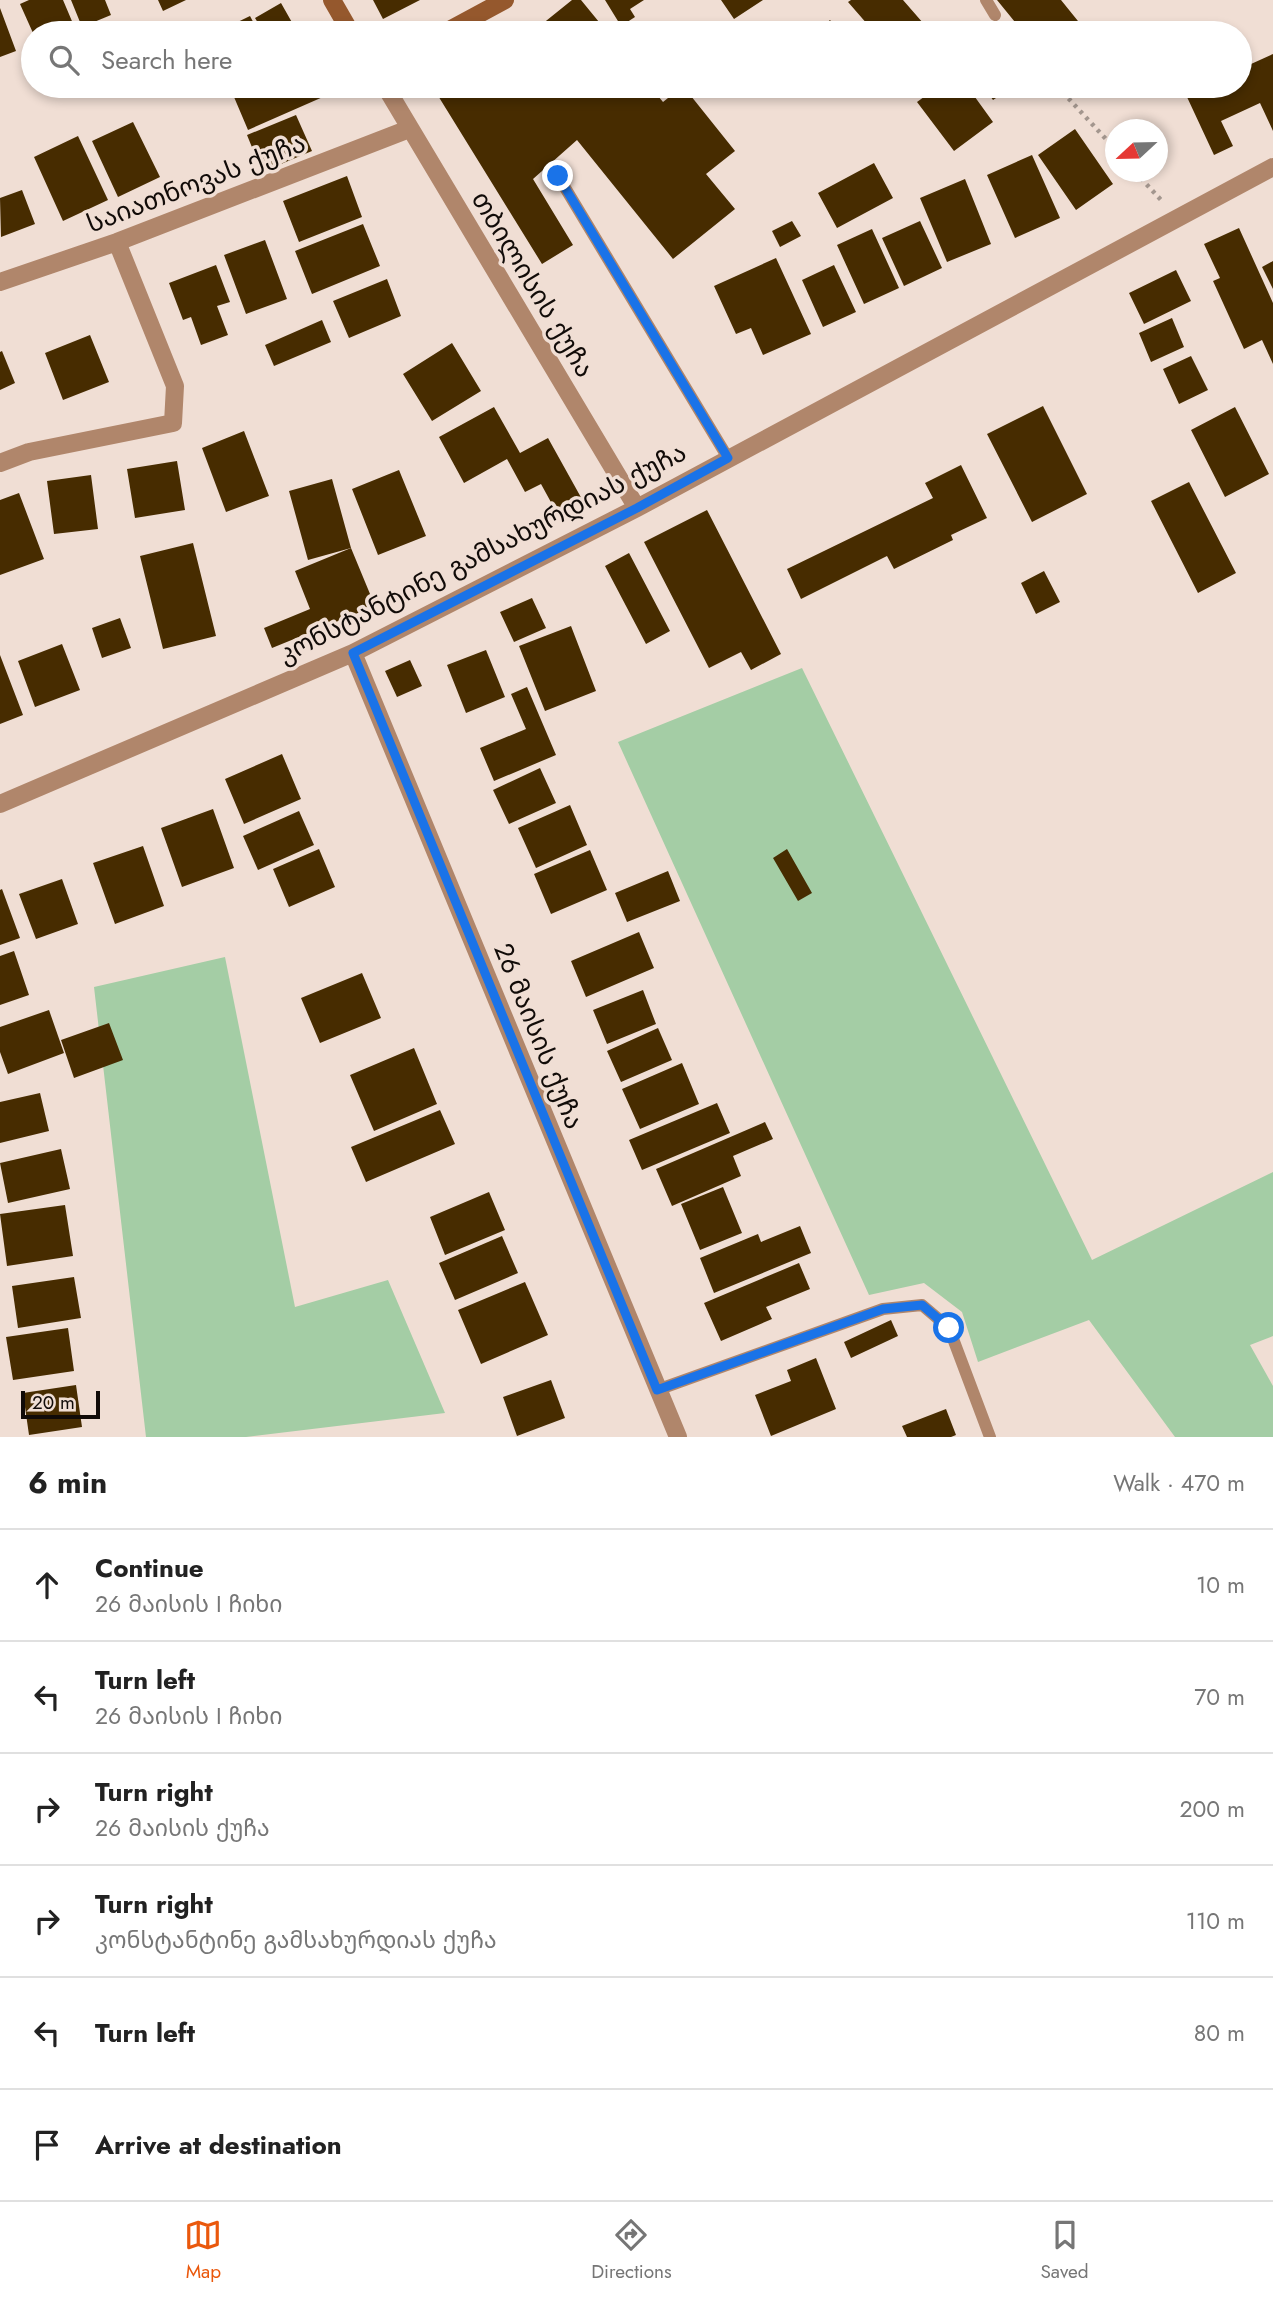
<!DOCTYPE html>
<html lang="en">
<head>
<meta charset="utf-8">
<style>
  body { margin:0; font-family:Jost,"Noto Sans Georgian",sans-serif; background:#f2f2f2; color:#222 }
  .compass { position:absolute; left:1105px; top:119px; width:63px; height:63px; border-radius:50%; background:#fff; box-shadow:0 4px 10px #0003; rotate:248deg }
  .scale { position:absolute; left:21px; bottom:18px; width:79px; box-sizing:border-box; padding-left:7px; border:4px solid #110b08; border-top:0; font-size:19px; line-height:24px; white-space:nowrap; color:#110b08; -webkit-text-stroke:5px #f0ded4; paint-order:stroke }
  .stop { position:absolute; width:21px; height:21px; margin:-16px; border:5px solid #1a73e8; border-radius:50%; background:#fff }
  .stop.end { background:#1a73e8; border-color:#fff; box-shadow:0 2px 7px #0008 }
  .list { margin:0; padding:0; list-style:none }
  h2 { display:flex; justify-content:space-between; align-items:center; height:91px; margin:0; padding:0 28px; font-size:30px }
  h2 small { font-size:23px; font-weight:400; color:#767676 }
  .list li { display:grid; grid-template-columns:46px 1fr auto; gap:21px; align-items:center; box-sizing:border-box; height:112px; padding:0 28px; border-top:2px solid #e0e0e0 }
  .list b { display:block; font-size:26px; white-space:nowrap }
  .list p { margin:0; font-size:23px; white-space:nowrap; color:#767676 }
  .list em { font-size:23px; font-style:normal; color:#767676 }
  .icon { flex:none; width:38px; height:38px; fill:none; stroke:currentColor; stroke-width:2; stroke-linecap:round; stroke-linejoin:round }
  .map { position:relative; flex:none; width:1273px; height:1437px; overflow:hidden }
  .search { position:absolute; background:#fff; box-shadow:0 4px 10px #0003; left:21px; right:21px; top:21px; height:77px; display:flex; align-items:center; gap:18px; box-sizing:border-box; padding:0 24px; border-radius:38px; color:#767676; font-size:26px }
  .sheet { height:763px; background:#fff }
  nav { display:flex; justify-content:space-around; align-items:center; box-sizing:border-box; height:98px; border-top:2px solid #e0e0e0; background:#fff; font-size:19px; color:#767676 }
  nav a { display:grid; justify-items:center; gap:4px }
  nav .on { color:#ea580c }
  .map>svg:first-child { display:block }
</style>
</head>
<body>
<div class="map">
<svg width="1273" height="1437" viewBox="0 0 1273 1437">
  <rect width="100%" height="100%" fill="#f0ded4"/>
  <!-- green -->
  <path fill="#a4cda5" d="M802 668 1092 1260 1273 1172V1336L1250 1345 1273 1386V1437H1175L1089 1320 978 1362 962 1312 924 1283 869 1295 618 742Z
    M225 957 295 1307 388 1280 445 1413 246 1437H146L94 987Z"/>
  <!-- building -->
  <path fill="#472c00" d="M29 0H63L77 33H33L20 4Z
    M71 0H105L111 15 82 27Z
    M158 0H186L163 11Z
    M373 0H420L383 19Z
    M572 0H581L608 33H531Z
    M605 0H644L630 9 635 17 621 26Z
    M721 0H763L734 19Z
    M851 0H903L930 31 928 33H875L848 2Z
    M997 0H1061L1082 26 1073 33H1024Z
    M281 3 298 33H264L255 18Z
    M0 8 16 51 0 57Z
    M250 16 259 33H215Z
    M830 20 841 33H815Z
    M1273 54V131L1260 103 1221 121 1233 146 1214 155 1187 97 1206 88 1205 86H1240V69Z
    M259 86H329L332 93 248 130 234 97Z
    M432 86H650L663 102 683 86 735 151 706 174 735 209 673 259 577 140 533 179 573 245 542 264Z
    M939 86H967L993 122 954 151 917 102Z
    M983 86H1014L993 100Z
    M296 115 312 151 262 172 247 135Z
    M133 122 160 177 118 197 92 141Z
    M1075 129 1113 184 1076 210 1038 155Z
    M78 136 108 200 63 221 34 157Z
    M1032 155 1060 218 1015 238 987 175Z
    M874 163 893 198 837 228 818 193Z
    M347 176 362 217 299 242 283 201Z
    M965 179 991 244 947 262 920 198Z
    M22 190 35 224 1 237 0 198Z
    M792 221 801 236 780 247 772 231Z
    M920 221 942 268 904 286 882 238Z
    M363 224 380 266 312 294 295 251Z
    M1239 228 1273 303V364L1262 340 1244 349 1213 281 1220 278 1204 244Z
    M872 229 899 288 864 304 837 245Z
    M265 240 287 299 246 314 224 255Z
    M776 258 811 334 763 355 751 328 736 334 714 286Z
    M1273 261V289L1262 267Z
    M216 265 230 302 217 306 228 335 201 345 191 317 183 320 169 283Z
    M834 265 856 312 823 327 802 280Z
    M1176 270 1191 301 1144 324 1129 293Z
    M387 279 401 316 349 338 333 301Z
    M1172 318 1184 347 1151 362 1139 333Z
    M322 320 331 342 274 366 265 345Z
    M90 335 109 382 63 400 45 353Z
    M452 343 481 391 432 421 403 374Z
    M2 351 15 383 0 390V352Z
    M1191 356 1208 390 1179 404 1163 369Z
    M1043 406 1087 494 1032 522 987 434Z
    M494 407 520 453 548 438 583 501 558 515 541 484 525 492 507 459 464 483 439 437Z
    M1235 407 1269 474 1225 497 1191 430Z
    M244 431 269 496 226 512 202 448Z
    M177 461 185 510 135 518 127 469Z
    M961 465 987 518 951 535 953 540 894 569 887 556 801 599 787 569 933 498 925 483Z
    M399 470 426 536 378 555 352 489Z
    M91 475 98 529 54 534 47 481Z
    M332 479 351 548 308 560 289 491Z
    M1189 482 1236 573 1198 593 1151 501Z
    M19 493 44 559 0 575V500Z
    M707 510 781 654 751 670 741 652 709 668 644 542Z
    M193 543 216 636 163 649 140 556Z
    M351 548 375 606 272 648 264 628 310 609 295 571Z
    M629 553 670 631 646 644 605 566Z
    M1044 571 1060 602 1036 614 1021 583Z
    M532 598 546 628 514 642 500 612Z
    M120 618 131 648 102 658 92 628Z
    M571 626 596 691 545 711 519 646Z
    M62 644 80 690 35 707 18 661Z
    M486 650 505 697 466 713 447 665Z
    M0 655 23 715 0 724Z
    M410 660 422 686 397 697 385 671Z
    M527 687 556 755 494 781 480 748 526 729 511 694Z
    M282 754 301 799 244 824 225 779Z
    M540 768 556 803 509 824 493 790Z
    M570 805 587 845 536 868 518 828Z
    M213 809 234 868 182 887 161 828Z
    M299 811 314 845 258 870 243 836Z
    M143 846 164 906 115 924 93 863Z
    M319 849 335 887 289 907 273 869Z
    M787 849 812 893 798 901 773 858Z
    M590 850 607 890 551 914 534 874Z
    M668 871 680 901 627 922 615 893Z
    M62 879 78 924 36 939 19 894Z
    M2 889 20 938 0 945V890Z
    M639 932 654 968 586 997 571 961Z
    M14 951 29 995 0 1005V956Z
    M362 973 381 1018 320 1043 301 998Z
    M643 990 656 1024 607 1044 593 1010Z
    M49 1010 64 1053 8 1074 0 1052V1027Z
    M109 1023 123 1060 74 1078 61 1040Z
    M658 1028 672 1060 621 1082 607 1051Z
    M414 1048 437 1104 374 1131 350 1075Z
    M682 1063 699 1104 640 1129 622 1089Z
    M40 1093 49 1131 0 1143V1102Z
    M717 1103 730 1133 642 1170 629 1140Z
    M440 1110 455 1144 366 1182 351 1147Z
    M765 1122 773 1139 733 1156 741 1176 672 1206 656 1169Z
    M61 1149 70 1189 8 1203 0 1163Z
    M723 1187 742 1233 700 1250 681 1204Z
    M489 1192 505 1230 445 1255 430 1217Z
    M65 1205 73 1256 7 1266 0 1214Z
    M800 1226 811 1253 714 1293 700 1258 758 1234 761 1242Z
    M502 1236 518 1273 455 1300 439 1263Z
    M799 1263 810 1289 766 1307 772 1319 721 1341 704 1303Z
    M74 1277 81 1318 18 1328 12 1286Z
    M525 1282 548 1335 481 1364 458 1310Z
    M891 1320 898 1336 851 1358 844 1342Z
    M68 1328 74 1371 13 1380 6 1337Z
    M816 1358 836 1409 771 1436 755 1395 791 1381 787 1370Z
    M551 1380 565 1418 517 1436 503 1397Z
    M76 1385 82 1427 29 1435 23 1393Z
    M946 1409 956 1435 951 1437H907L902 1426Z"/>
  <g fill="none" stroke-linecap="round" stroke-linejoin="round">
    <!-- path -->
    <path stroke="#a3968e" stroke-width="4.5" stroke-dasharray="3.5 5" stroke-linecap="butt" d="M1057 86 1116 150
      M1135 172 1163 202"/>
    <!-- lane -->
    <path stroke="#b0866b" stroke-width="12" d="M986 0 995 15
      M558 176 728 458
      M657 1390 883 1309 922 1305 949 1328 990 1437"/>
    <!-- street -->
    <path stroke="#b0866b" stroke-width="18" d="M385 86 637 508
      M0 282 117 242 409 129
      M0 463 29 452 173 423 175 386 117 242
      M353 653 678 1437
      M0 804 353 653 637 508 1273 167"/>
    <!-- secondary -->
    <path stroke="#95582d" stroke-width="18" d="M332 0 351 33
      M444 33 505 0"/>
  </g>
  <g fill="none" stroke-linecap="round" stroke-linejoin="round">
    <!-- route -->
    <path stroke="#1a73e8" stroke-width="9" d="M558 176 728 458 637 508 353 653 657 1390 883 1309 922 1305 949 1328"/>
  </g>
  <g text-anchor="middle" dominant-baseline="central" stroke-width="7" stroke-linejoin="round" paint-order="stroke">
    <!-- street labels -->
    <g font-size="26" fill="#110b08" stroke="#f0ded4">
      <text transform="translate(196 183) rotate(-21)">საიათნოვას ქუჩა</text>
      <text transform="translate(533 284) rotate(59)">თბილისის ქუჩა</text>
      <text transform="translate(482 553) rotate(-27)">კონსტანტინე გამსახურდიას ქუჩა</text>
      <text transform="translate(539 1036) rotate(68)">26 მაისის ქუჩა</text>
    </g>
  </g>
</svg>
<svg class="compass" viewBox="-18 -18 36 36"><path d="M0-13l5 13h-10z" fill="#e53935"/><path d="M0 13l5-13h-10z" fill="#767676"/></svg>
<div class="scale">20 m</div>
<div class="stop" style="left:949px;top:1328px"></div>
<div class="stop end" style="left:558px;top:176px"></div>
<div class="search"><svg class="icon" aria-label="search" viewBox="0 0 24 24"><circle cx="10" cy="10" r="6"/><path d="M15 15l6 6"/></svg>Search here</div>
</div>
<section class="sheet">
<h2>6 min<small>Walk · 470 m</small></h2>
<ul class="list">
<li><svg class="icon" aria-label="ahead" viewBox="0 0 24 24"><path d="M12 20V5M6 11l6-6 6 6"/></svg><div><b>Continue</b><p>26 მაისის I ჩიხი</p></div><em>10 m</em></li>
<li><svg class="icon" aria-label="left" viewBox="0 0 24 24"><path d="M17 20v-9H6M10 6l-5 5 5 5"/></svg><div><b>Turn left</b><p>26 მაისის I ჩიხი</p></div><em>70 m</em></li>
<li><svg class="icon" aria-label="right" viewBox="0 0 24 24"><path d="M7 20v-9h11M14 6l5 5-5 5"/></svg><div><b>Turn right</b><p>26 მაისის ქუჩა</p></div><em>200 m</em></li>
<li><svg class="icon" aria-label="right" viewBox="0 0 24 24"><path d="M7 20v-9h11M14 6l5 5-5 5"/></svg><div><b>Turn right</b><p>კონსტანტინე გამსახურდიას ქუჩა</p></div><em>110 m</em></li>
<li><svg class="icon" aria-label="left" viewBox="0 0 24 24"><path d="M17 20v-9H6M10 6l-5 5 5 5"/></svg><div><b>Turn left</b></div><em>80 m</em></li>
<li><svg class="icon" aria-label="arrive" viewBox="0 0 24 24"><path d="M6 21V4h12l-3 4 3 4H6"/></svg><div><b>Arrive at destination</b></div></li>
</ul>
</section>
<nav>
<a class="on"><svg class="icon" aria-label="map" viewBox="0 0 24 24"><path d="M3 6l6-2 6 2 6-2v14l-6 2-6-2-6 2zM9 4v14M15 6v14"/></svg>Map</a>
<a><svg class="icon" aria-label="directions" viewBox="0 0 24 24"><path d="M12 3l9 9-9 9-9-9zM9 14v-3h6M13 9l2 2-2 2"/></svg>Directions</a>
<a><svg class="icon" aria-label="saved" viewBox="0 0 24 24"><path d="M7 4h10v16l-5-4-5 4z"/></svg>Saved</a>
</nav>
</body>
</html>
